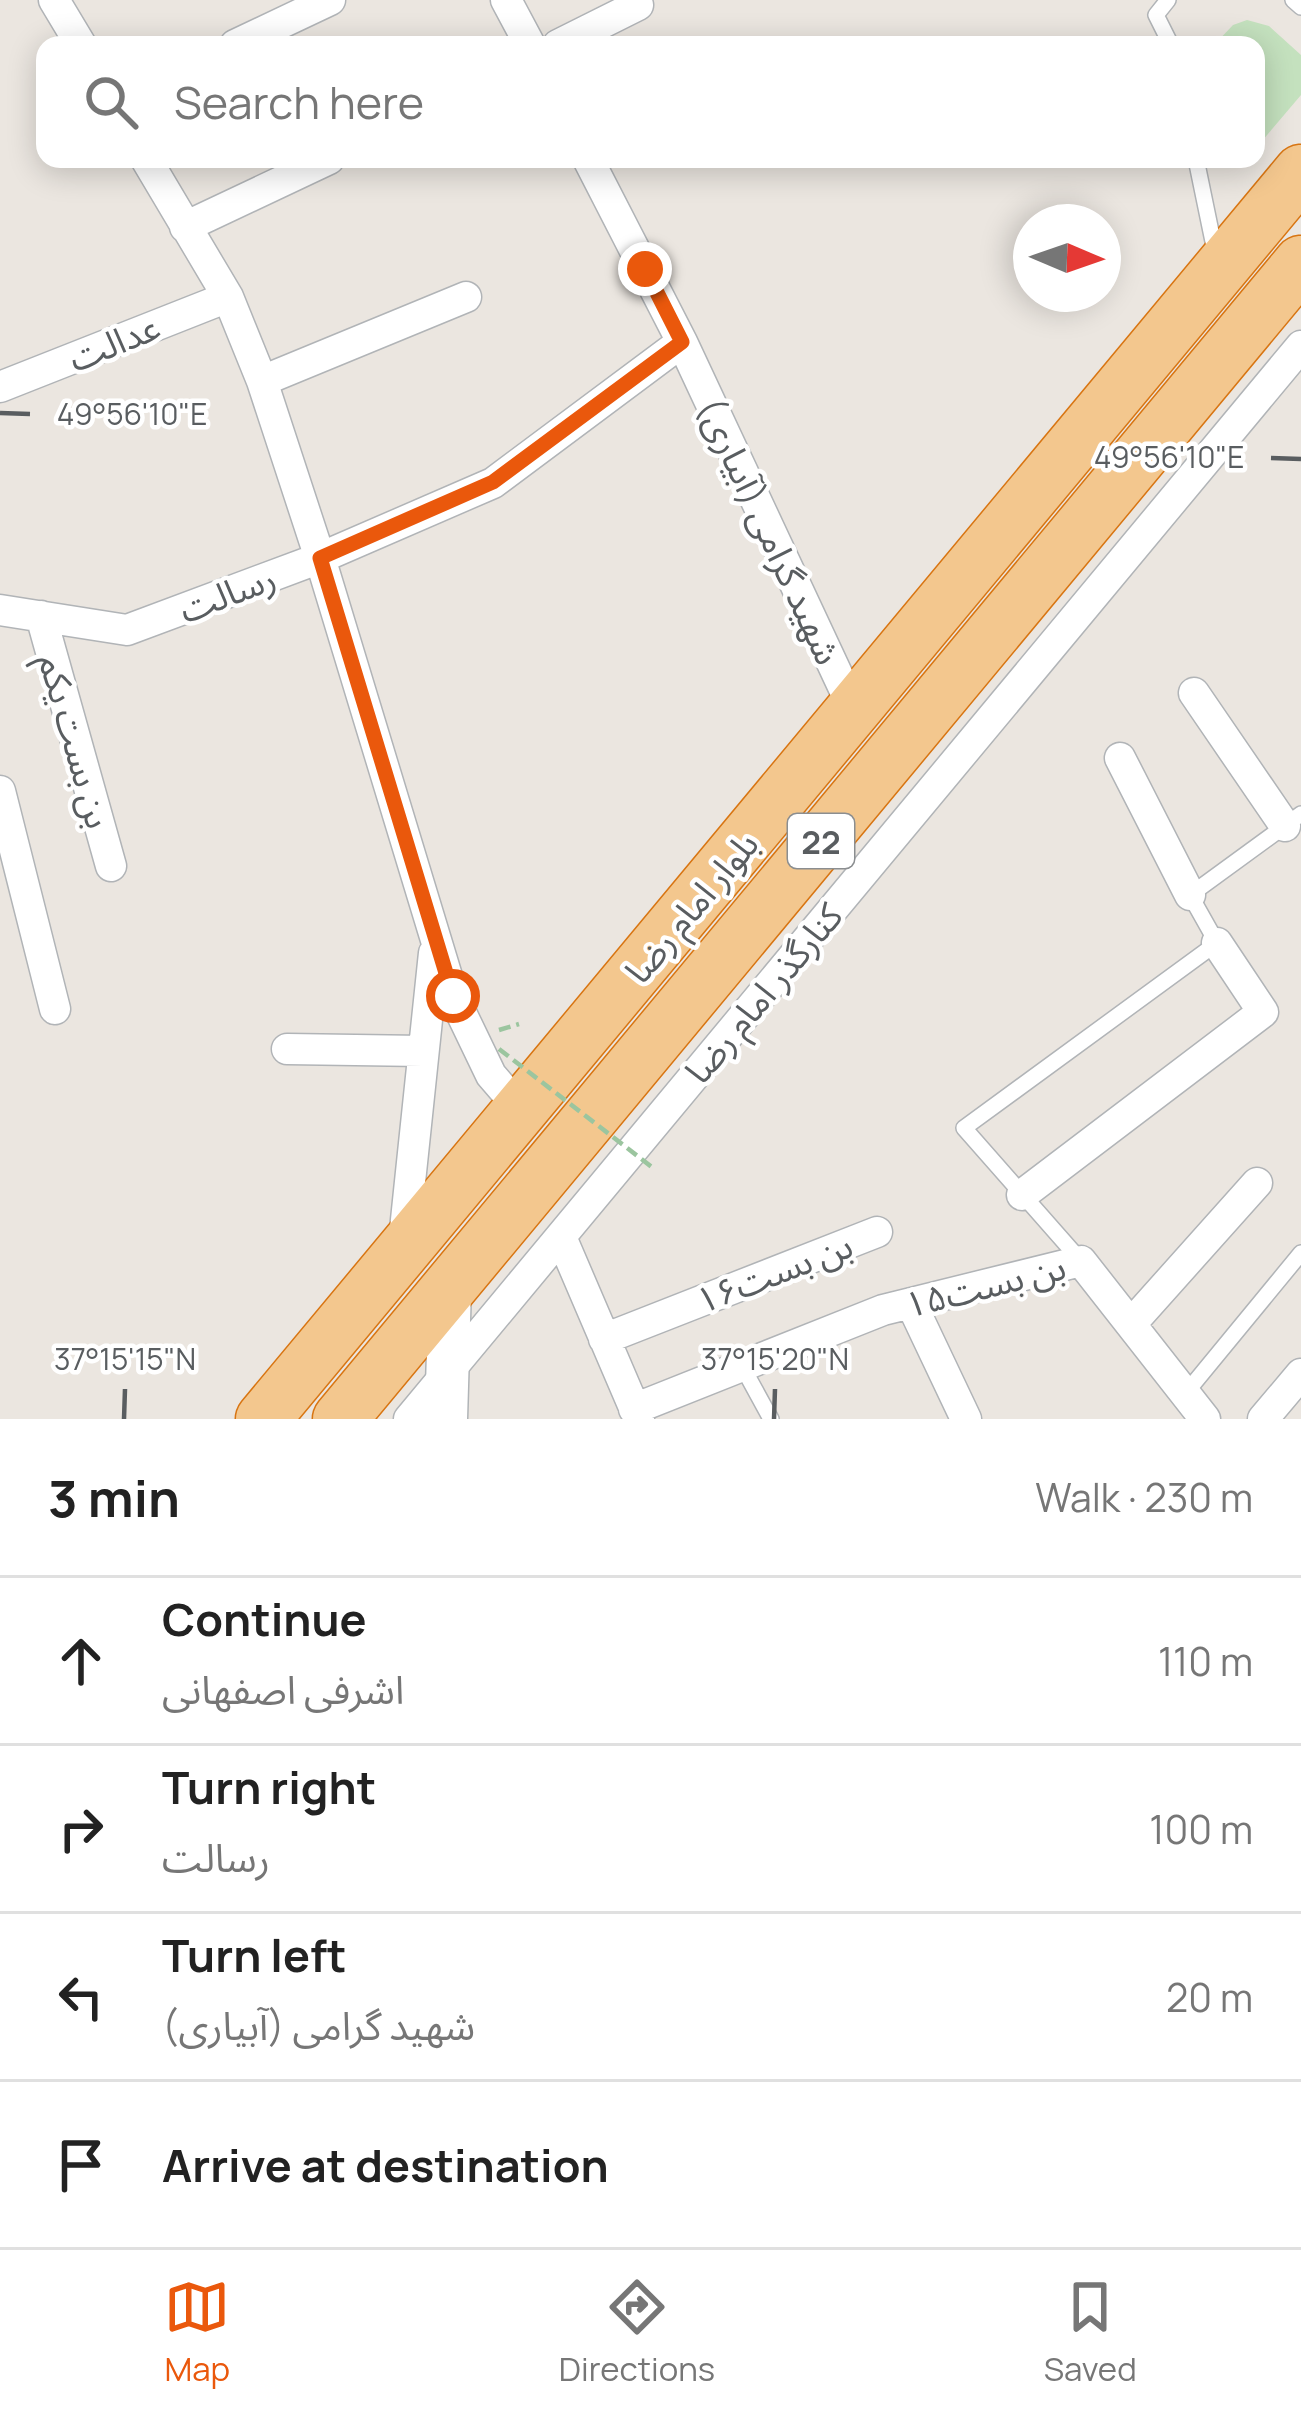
<!DOCTYPE html>
<html lang="en">
<head>
<meta charset="utf-8">
<style>
  body { margin:0; font-family:Manrope,"Noto Sans Arabic",sans-serif; background:#f6f6f6; color:#222 }
  .compass { position:absolute; left:1013px; top:204px; width:108px; height:108px; border-radius:50%; background:#fff; box-shadow:0 6px 30px #0003; rotate:92deg }
  .stop { position:absolute; width:36px; height:36px; margin:-27px; border:9px solid #ea580c; border-radius:50%; background:#fff }
  .stop.end { background:#ea580c; border-color:#fff; box-shadow:0 3px 12px #0008 }
  .list { margin:0; padding:0; list-style:none }
  h2 { display:flex; justify-content:space-between; align-items:center; height:156px; margin:0; padding:0 48px; font-size:51px }
  h2 small { font-size:39px; font-weight:400; color:#767676 }
  .list li { display:grid; grid-template-columns:78px 1fr auto; gap:36px; align-items:center; box-sizing:border-box; height:168px; padding:0 48px; border-top:3px solid #e0e0e0 }
  .list b { display:block; font-size:45px; white-space:nowrap }
  .list p { margin:0; font-size:39px; white-space:nowrap; color:#767676 }
  .list em { font-size:39px; font-style:normal; color:#767676 }
  .icon { flex:none; width:66px; height:66px; fill:none; stroke:currentColor; stroke-width:2; stroke-linecap:round; stroke-linejoin:round }
  .map { position:relative; flex:none; width:1301px; height:1419px; overflow:hidden }
  .search { position:absolute; background:#fff; box-shadow:0 6px 30px #0003; left:36px; right:36px; top:36px; height:132px; display:flex; align-items:center; gap:30px; box-sizing:border-box; padding:0 42px; border-radius:24px; color:#767676; font-size:45px }
  .sheet { height:828px; background:#fff }
  nav { display:flex; justify-content:space-around; align-items:center; box-sizing:border-box; height:168px; border-top:3px solid #e0e0e0; background:#fff; font-size:33px; color:#767676 }
  nav a { display:grid; justify-items:center; gap:6px }
  nav .on { color:#ea580c }
  .map>svg:first-child { display:block }
</style>
</head>
<body>
<div class="map">
<svg width="1301" height="1419" viewBox="0 0 1301 1419">
  <rect width="100%" height="100%" fill="#ebe6e0"/>
  <!-- green -->
  <path fill="#c4e1be" d="M1247 20 1269 26 1301 55V95L1256 148V45H1214L1233 25Z"/>
  <g fill="none" stroke-linecap="round" stroke-linejoin="round">
    <defs>
      <path id="lane" d="M1168 0 1156 15 1171 45
        M1293 0 1301 7
        M1196 159 1216 256
        M1081 1261 964 1128 1217 943 1190 895 1301 814
        M742 1366 771 1419
        M1185 1394 1301 1253"/>
      <path id="street" d="M54 0 81 45
        M506 0 530 45
        M235 45 330 0
        M558 45 638 5
        M146 159 228 297 262 381 320 558 453 996 491 1075 522 1111
        M588 159 682 342 854 710
        M185 227 329 159
        M262 381 466 297
        M0 387 228 297
        M0 610 127 630 320 558 493 483 682 342
        M41 616 111 866
        M1194 693 1285 826
        M1120 758 1190 895
        M0 791 55 1009
        M287 1049 423 1051
        M1022 1195 1263 1012 1217 943
        M561 1237 639 1419
        M404 1239 434 953
        M911 1303 966 1419
        M1131 1324 1257 1183
        M604 1339 877 1232
        M634 1409 883 1310 1081 1261 1205 1419
        M409 1419 1301 346
        M1263 1419 1301 1374"/>
      <path id="secondary" d="M446 1419 450 1287"/>
      <path id="highway" d="M263 1419 1301 172
        M340 1419 1301 263"/>
    </defs>
    <!-- lane casing -->
    <use href="#lane" stroke="#b1b4b7" stroke-width="18"/>
    <!-- street casing -->
    <use href="#street" stroke="#b1b4b7" stroke-width="33"/>
    <!-- secondary casing -->
    <use href="#secondary" stroke="#b0b4b7" stroke-width="45"/>
    <!-- highway casing -->
    <use href="#highway" stroke="#d87512" stroke-width="57"/>
    <!-- path -->
    <path stroke="#9bc59f" stroke-width="4.5" stroke-dasharray="12 6" stroke-linecap="butt" d="M499 1030 519 1024"/>
    <!-- lane -->
    <use href="#lane" stroke="#fff" stroke-width="15"/>
    <!-- street -->
    <use href="#street" stroke="#fff" stroke-width="30"/>
    <!-- secondary -->
    <use href="#secondary" stroke="#fff" stroke-width="42"/>
    <!-- highway -->
    <use href="#highway" stroke="#f3c78e" stroke-width="54"/>
    <!-- path-bridge -->
    <path stroke="#9bc59f" stroke-width="4.5" stroke-dasharray="12 6" stroke-linecap="butt" d="M499 1049 653 1168"/>
  </g>
  <g fill="none" stroke-linecap="round" stroke-linejoin="round">
    <!-- route -->
    <path stroke="#ea580c" stroke-width="15" d="M453 996 320 558 493 482 682 342 645 269"/>
  </g>
  <!-- ticks -->
  <path fill="none" stroke="#595d60" stroke-width="4.5" d="M0 413 30 414M1271 458 1301 459M124 1419 125 1389M774 1419 775 1389"/>
  <g text-anchor="middle" dominant-baseline="central" stroke-width="9" stroke-linejoin="round" paint-order="stroke">
    <!-- shield labels -->
    <rect fill="#fff" stroke="#8b8e90" stroke-width="3" x="788" y="814" width="66" height="54" rx="9"/>
    <g font-size="33" font-weight="bold" fill="#595d60">
      <text x="821" y="841">22</text>
    </g>
    <!-- street labels -->
    <g font-size="36" fill="#595d60" stroke="#fff">
      <text transform="translate(114 342) rotate(-22)">عدالت</text>
      <text transform="translate(770 531) rotate(65)">شهید گرامی (آبیاری)</text>
      <text transform="translate(227 593) rotate(-21)">رسالت</text>
      <text transform="translate(76 741) rotate(74)">بن بست یکم</text>
      <text transform="translate(691 907) rotate(-50)">بلوار امام رضا</text>
      <text transform="translate(763 993) rotate(-50)">کنارگذر امام رضا</text>
      <text transform="translate(774 1272) rotate(-21)">بن بست۱۶</text>
      <text transform="translate(985 1285) rotate(-14)">بن بست۱۵</text>
    </g>
  </g>
  <g font-size="30" text-anchor="middle" fill="#595d60" stroke="#fff" stroke-width="9" stroke-linejoin="round" paint-order="stroke">
    <text x="132" y="425">49°56'10"E</text>
    <text x="1169" y="468">49°56'10"E</text>
    <text x="125" y="1370">37°15'15"N</text>
    <text x="775" y="1370">37°15'20"N</text>
  </g>
</svg>
<svg class="compass" viewBox="-18 -18 36 36"><path d="M0-13l5 13h-10z" fill="#e53935"/><path d="M0 13l5-13h-10z" fill="#767676"/></svg>
<div class="stop" style="left:453px;top:996px"></div>
<div class="stop end" style="left:645px;top:269px"></div>
<div class="search"><svg class="icon" aria-label="search" viewBox="0 0 24 24"><circle cx="10" cy="10" r="6"/><path d="M15 15l6 6"/></svg>Search here</div>
</div>
<section class="sheet">
<h2>3 min<small>Walk · 230 m</small></h2>
<ul class="list">
<li><svg class="icon" aria-label="ahead" viewBox="0 0 24 24"><path d="M12 20V5M6 11l6-6 6 6"/></svg><div><b>Continue</b><p>اشرفی اصفهانی</p></div><em>110 m</em></li>
<li><svg class="icon" aria-label="right" viewBox="0 0 24 24"><path d="M7 20v-9h11M14 6l5 5-5 5"/></svg><div><b>Turn right</b><p>رسالت</p></div><em>100 m</em></li>
<li><svg class="icon" aria-label="left" viewBox="0 0 24 24"><path d="M17 20v-9H6M10 6l-5 5 5 5"/></svg><div><b>Turn left</b><p>شهید گرامی (آبیاری)</p></div><em>20 m</em></li>
<li><svg class="icon" aria-label="arrive" viewBox="0 0 24 24"><path d="M6 21V4h12l-3 4 3 4H6"/></svg><div><b>Arrive at destination</b></div></li>
</ul>
</section>
<nav>
<a class="on"><svg class="icon" aria-label="map" viewBox="0 0 24 24"><path d="M3 6l6-2 6 2 6-2v14l-6 2-6-2-6 2zM9 4v14M15 6v14"/></svg>Map</a>
<a><svg class="icon" aria-label="directions" viewBox="0 0 24 24"><path d="M12 3l9 9-9 9-9-9zM9 14v-3h6M13 9l2 2-2 2"/></svg>Directions</a>
<a><svg class="icon" aria-label="saved" viewBox="0 0 24 24"><path d="M7 4h10v16l-5-4-5 4z"/></svg>Saved</a>
</nav>
</body>
</html>
